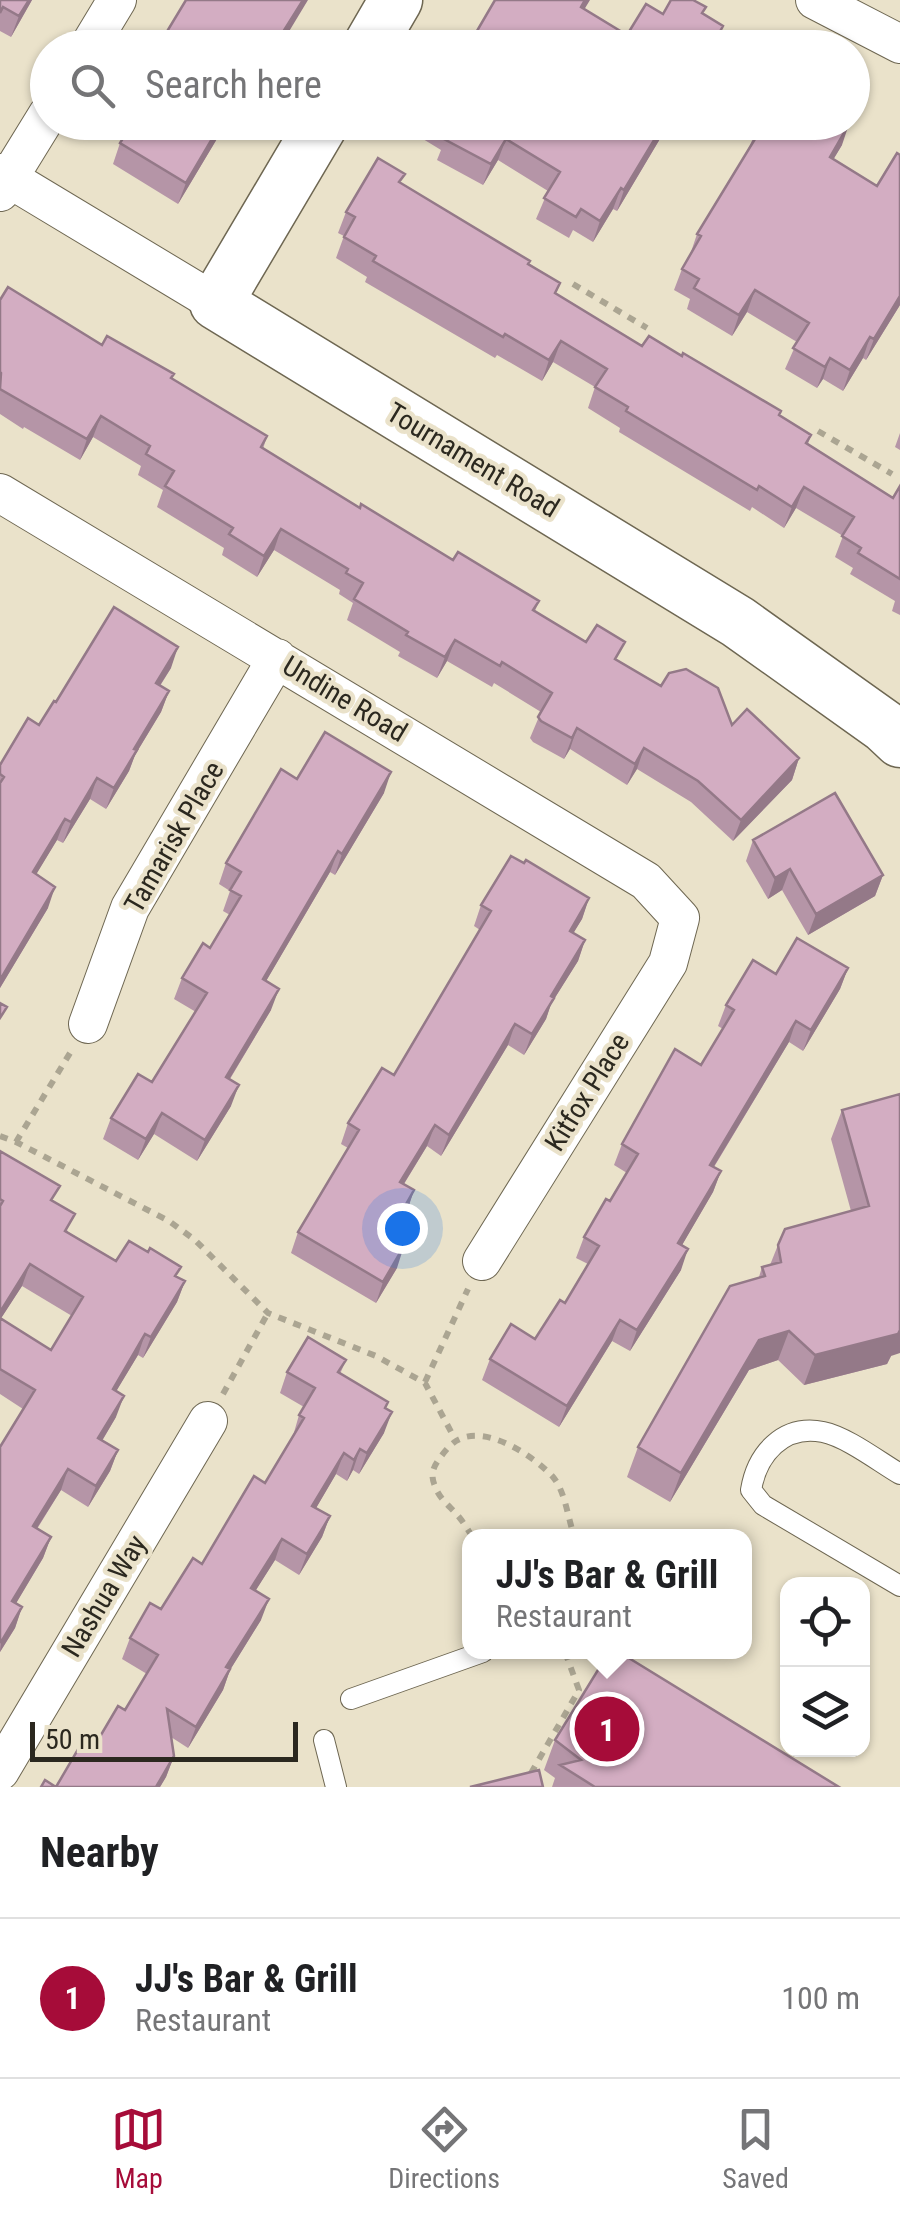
<!DOCTYPE html>
<html lang="en">
<head>
<meta charset="utf-8">
<style>
  body { margin:0; font-family:"Roboto Condensed",sans-serif; background:#f2f2f2; color:#202124 }
  .controls { position:absolute; right:30px; bottom:30px; display:grid; overflow:hidden; border-radius:20px; box-shadow:0 2px 8px #0004 }
  .controls button { width:90px; height:90px; display:grid; place-items:center; padding:0; border:0; border-bottom:2px solid #e0e0e0; background:#fff; color:#202124; font:50px sans-serif }
  .scale { position:absolute; left:30px; bottom:25px; width:268px; box-sizing:border-box; padding-left:10px; border:5px solid #2b281f; border-top:0; font-size:28px; line-height:35px; white-space:nowrap; color:#2b281f; -webkit-text-stroke:8px #eae2ca; paint-order:stroke }
  .you { position:absolute; left:402px; top:1228px; width:35px; height:35px; margin:-25px; border:8px solid #fff; border-radius:50%; background:#1a73e8; box-shadow:0 0 0 15px #1a73e833 }
  .badge { display:grid; place-items:center; width:65px; height:65px; border-radius:50%; background:#a60c39; color:#fff; font-size:32px; font-weight:700 }
  .pin { position:absolute; translate:-50% -50%; border:5px solid #fff; box-shadow:0 2px 10px #0006 }
  .popup { position:absolute; left:462px; top:1529px; width:290px; height:130px; box-sizing:border-box; display:grid; place-content:center; border-radius:20px; background:#fff; filter:drop-shadow(0 2px 8px #0005); font-size:32px; white-space:nowrap; color:#757577 }
  .popup b { font-size:38px; color:#202124 }
  .popup::after { content:''; position:absolute; left:50%; top:100%; margin-left:-20px; border:20px solid transparent; border-top-color:#fff }
  .list { margin:0; padding:0; list-style:none }
  h2 { display:flex; justify-content:space-between; align-items:center; height:130px; margin:0; padding:0 40px; font-size:42px }
  h2 small { font-size:32px; font-weight:400; color:#757577 }
  .list li { display:grid; grid-template-columns:65px 1fr auto; gap:30px; align-items:center; box-sizing:border-box; height:160px; padding:0 40px; border-top:2px solid #e0e0e0 }
  .list b { display:block; font-size:38px; white-space:nowrap }
  .list p { margin:0; font-size:32px; white-space:nowrap; color:#757577 }
  .list em { font-size:32px; font-style:normal; color:#757577 }
  .icon { flex:none; width:55px; height:55px; fill:none; stroke:currentColor; stroke-width:2; stroke-linecap:round; stroke-linejoin:round }
  .map { position:relative; flex:none; width:900px; height:1787px; overflow:hidden }
  .search { position:absolute; background:#fff; box-shadow:0 2px 8px #0004; left:30px; right:30px; top:30px; height:110px; display:flex; align-items:center; gap:25px; box-sizing:border-box; padding:0 35px; border-radius:55px; color:#757577; font-size:38px }
  .sheet { height:290px; background:#fff }
  nav { display:flex; justify-content:space-around; align-items:center; box-sizing:border-box; height:140px; border-top:2px solid #e0e0e0; background:#fff; font-size:28px; color:#757577 }
  nav a { display:grid; justify-items:center; gap:5px }
  nav .on { color:#a60c39 }
  .map>svg:first-child { display:block }
</style>
</head>
<body>
<div class="map">
<svg width="900" height="1787" viewBox="0 0 900 1787">
  <rect width="100%" height="100%" fill="#eae2ca"/>
  <g fill="none" stroke-linecap="round" stroke-linejoin="round">
    <defs>
      <path id="lane" d="M900 1474C878 1461 847 1437 823 1432 783 1424 757 1454 751 1490L763 1505 900 1586
        M351 1699 483 1652
        M324 1740 336 1787"/>
      <path id="street" d="M815 0 900 44
        M88 48 117 0
        M0 173 216 303
        M0 192 48 114
        M0 493 646 881 680 918 668 963 482 1261
        M88 1024 130 908 277 658
        M0 1771 208 1421"/>
      <path id="secondary" d="M368 48 396 0
        M323 122 216 303 738 622 884 726 900 741"/>
    </defs>
    <!-- lane casing -->
    <use href="#lane" stroke="#6e6752" stroke-width="22"/>
    <!-- street casing -->
    <use href="#street" stroke="#6e6752" stroke-width="40"/>
    <!-- secondary casing -->
    <use href="#secondary" stroke="#6e6752" stroke-width="55"/>
    <!-- path -->
    <path stroke="#aba592" stroke-width="6" stroke-dasharray="8 8" stroke-linecap="butt" d="M573 284 647 328
      M818 431 892 474
      M0 1136 16 1142 169 1221 195 1240 268 1313 376 1356 425 1383 456 1441
      M16 1142 70 1053
      M425 1382 468 1289
      M223 1394 268 1313
      M472 1536C468 1530 464 1523 459 1517 451 1507 439 1499 435 1486 430 1475 433 1467 440 1458 444 1452 451 1444 456 1441 485 1423 534 1456 553 1477 564 1490 567 1512 572 1529
      M587 1536 588 1533
      M523 1787 579 1690 565 1652"/>
    <!-- lane -->
    <use href="#lane" stroke="#fff" stroke-width="20"/>
    <!-- street -->
    <use href="#street" stroke="#fff" stroke-width="38"/>
    <!-- secondary -->
    <use href="#secondary" stroke="#fff" stroke-width="52"/>
  </g>
  <!-- wall -->
  <path fill="#b595a7" fill-rule="evenodd" d="M0 0H32L11 37 0 31Z
    M227 122 178 204 113 164 120 143Z
    M429 122H670L617 211 613 209 593 242 573 230 569 238 536 219 548 191 498 160 483 185 437 160 441 150 423 139Z
    M753 138 842 145 833 160 877 186 900 155V305L866 360 863 358 843 391 823 379 817 388 785 369 797 342 747 312 732 336 687 309 690 299 674 290 682 269 690 255 697 234 748 150Z
    M401 183 560 283 556 294 642 346 779 415 811 435 808 444 893 498 900 486V615L892 611 895 601 850 574 853 568 835 557 843 536 796 508 784 528 752 507 750 511 619 432 620 428 588 408 595 387 553 362 542 381 497 355 495 358 365 282 367 277 336 258 344 236 338 233 346 212Z
    M0 300 102 345 174 374 172 379 267 436 263 449 360 508 453 560 539 601 535 611 661 686 799 758 792 780 733 841 691 802 637 769 627 785 570 749 564 759 533 742 530 738 541 712 494 683 492 687 447 661 437 678 398 656 400 652 347 620 353 603 339 594 340 590 274 550 257 577 222 555 224 548 157 507 163 490 138 475 141 466 93 437 80 460 24 427 23 429 0 414Z
    M900 433V450L895 447Z
    M171 668 160 686 169 691 161 712 135 755 129 771 106 809 90 799 63 843 57 840 36 874 48 908 0 988V765L39 725 56 702Z
    M297 779 384 793 335 875 330 872 266 981 271 1010 230 1079 231 1106 197 1161 154 1134 138 1160 103 1139 111 1118 152 1082 196 1012 174 999 182 978 210 948 230 915 223 911 230 891 219 884 226 863Z
    M753 840 883 875 875 896 808 935 782 890 768 899 746 861Z
    M589 898 582 919 573 933 585 940 578 961 551 1004 546 1019 524 1055 508 1045 441 1156 427 1146 404 1184 414 1190 407 1211 391 1239 397 1268 376 1303 291 1253 298 1232 348 1148 341 1144 348 1123 394 1075 480 930 474 926 481 905Z
    M848 968 840 989 803 1051 789 1042 714 1167 721 1171 713 1192 682 1245 681 1270 630 1351 612 1341 559 1427 482 1380 490 1359 535 1339 565 1303 588 1264 576 1258 584 1237 610 1201 627 1173 614 1165 622 1144 701 1065 723 1029 718 1026 726 1005 776 974Z
    M900 1094 891 1356 887 1364 804 1385 778 1360 749 1370 670 1502 627 1477 638 1447 759 1277 762 1267 770 1265 778 1245 851 1211 831 1139 842 1110Z
    M0 1151 54 1201 68 1232 116 1261 177 1277 185 1281 177 1302 143 1358 138 1355 116 1391V1417L102 1441 118 1450 110 1471 88 1507 61 1490 37 1529 51 1537 43 1558 16 1603 22 1607 15 1628 0 1652V1447L23 1409 0 1394ZM22 1286 72 1316 51 1350 1 1318Z
    M346 1360 340 1374 386 1409 384 1433 359 1474 353 1470 347 1481 336 1474 316 1508 330 1516 322 1537 299 1575 275 1560 255 1591 261 1620 230 1670 223 1690 188 1748 171 1737 174 1756 166 1777 160 1787H41H56L125 1710 147 1674 122 1659 130 1638 161 1609 202 1564 265 1483 293 1436 299 1415 304 1407 280 1393 287 1372Z
    M555 1740 839 1787H552L555 1778 544 1770Z"/>
  <!-- shaded-wall -->
  <path fill="#947988" d="M29 0H32L11 37 19 16Z
    M303 0H308L279 48H273Z
    M585 0H590L573 28 581 7Z
    M723 26 716 47 711 48Z
    M222 122H227L178 204 186 183Z
    M665 122H670L617 211 624 190Z
    M849 124 842 145 822 178 830 157Z
    M506 139 498 160 483 185 491 164Z
    M621 188 613 209 593 242 600 221Z
    M755 290 747 312 732 336 739 315Z
    M900 296V305L866 360 874 339Z
    M870 337 863 358 843 391 850 370Z
    M561 341 553 362 542 381 549 360Z
    M830 358 823 379 817 388 825 367Z
    M101 416 93 437 80 460 87 439Z
    M804 487 796 508 784 528 792 507Z
    M281 529 274 550 257 577 264 556Z
    M455 640 447 661 437 678 445 657Z
    M178 647 171 668 148 704 156 683Z
    M169 691 161 712 135 755 129 771 106 809 114 788 134 749Z
    M577 728 570 749 564 759 572 738Z
    M644 748 637 769 627 785 635 764Z
    M799 758 792 780 733 841 741 820Z
    M391 772 384 793 335 875 342 854Z
    M97 778 90 799 63 843 71 822Z
    M65 819 57 840 25 893 33 872Z
    M338 851 330 872 255 1000 263 979Z
    M790 869 782 890 768 899 775 878Z
    M883 875 875 896 808 935 816 914Z
    M55 887 48 908 0 988V980Z
    M589 898 582 919 562 952 570 931Z
    M585 940 578 961 551 1004 546 1019 524 1055 532 1034 551 996Z
    M848 968 840 989 803 1051 811 1030Z
    M279 989 271 1010 218 1098 226 1077Z
    M796 1021 789 1042 702 1186 710 1165Z
    M515 1024 508 1045 441 1156 449 1135Z
    M239 1085 231 1106 197 1161 205 1140Z
    M162 1113 154 1134 138 1160 146 1139Z
    M435 1125 427 1146 392 1203 400 1182Z
    M721 1171 713 1192 671 1264 678 1243Z
    M414 1190 407 1211 380 1258 388 1236Z
    M404 1246 397 1268 376 1303 383 1282Z
    M688 1249 681 1270 630 1351 637 1330Z
    M30 1264 22 1286 0 1320V1312Z
    M185 1281 177 1302 143 1358 151 1337Z
    M620 1320 612 1341 559 1427 567 1406Z
    M900 1330V1353L891 1356 887 1364 804 1385 815 1355Z
    M789 1331 778 1360 749 1370 670 1502 681 1473 759 1340Z
    M145 1334 138 1355 105 1410 113 1389Z
    M124 1396 116 1417 91 1459 98 1438Z
    M392 1412 384 1433 359 1474 367 1453Z
    M360 1449 353 1470 347 1481 354 1460Z
    M118 1450 110 1471 88 1507 96 1486Z
    M344 1453 336 1474 305 1527 312 1506Z
    M68 1469 61 1490 25 1547 33 1526Z
    M330 1516 322 1537 299 1575 307 1554Z
    M51 1537 43 1558 5 1622 12 1601Z
    M282 1539 275 1560 244 1609 251 1588Z
    M269 1599 261 1620 230 1670 223 1690 188 1748 196 1727 226 1667Z
    M22 1607 15 1628 0 1652 1 1642Z
    M174 1756 166 1777 160 1787H156Z"/>
  <!-- building -->
  <path fill="#d3adc2" stroke="#947988" stroke-width="2.5" d="M0 0H29L19 16 3 7 0 13Z
    M186 0H303L273 48H157Z
    M495 0H585L581 7 627 35 646 4 663 14 671 0H693L706 7 702 13 723 26 711 48H467Z
    M133 122H222L186 183 120 143Z
    M438 122H665L624 190 621 188 600 221 581 209 576 217 544 198 560 172 506 139 491 164 444 139 450 130Z
    M762 122H846L849 124 830 157 877 186 897 153 900 155V296L874 339 870 337 850 370 830 358 825 367 793 348 809 323 755 290 739 315 694 288 699 279 682 269 701 236 697 234 755 139 753 138Z
    M378 158 405 174 399 182 530 261 528 264 560 283 555 293 642 346 649 336 682 356 683 353 781 411 779 415 811 435 806 443 893 498 900 486V579L858 553 861 548 842 536 854 517 804 487 792 507 759 486 757 490 626 411 628 407 595 387 607 369 561 341 549 360 505 334 503 337 373 261 376 256 344 237 355 217 346 212Z
    M8 287 102 345 107 336 174 374 171 378 267 436 261 447 360 508 361 504 453 560 458 552 539 601 533 610 586 642 597 625 625 642 615 659 661 686 669 673 686 669 718 688 732 725 747 709 799 758 741 820 698 781 644 748 635 764 577 728 572 738 541 721 538 717 552 693 502 662 500 666 455 640 445 657 406 635 408 632 354 599 363 583 346 573 348 569 281 529 264 556 229 534 233 528 165 486 174 471 146 454 150 446 101 416 87 439 0 389 1 373 0 372V300Z
    M114 607 178 647 156 683 169 691 134 749 137 750 114 788 97 778 71 822 65 819 33 872 55 887 0 980V783L4 777 0 774V765L28 718 39 725 54 701 56 702Z
    M325 732 391 772 342 854 338 851 263 979 279 989 226 1077 239 1085 205 1140 162 1113 146 1139 111 1118 138 1074 152 1082 207 993 182 978 203 943 210 948 241 896 230 890 241 872 226 863 281 769 297 779Z
    M835 793 883 875 816 914 790 869 775 878 753 840Z
    M511 856 524 863 526 860 589 898 570 931 585 940 551 996 554 998 532 1034 515 1024 449 1135 435 1125 400 1182 414 1190 388 1236 404 1246 383 1282 298 1232 359 1130 348 1123 382 1068 394 1075 491 911 481 905Z
    M797 938 848 968 811 1030 796 1021 710 1165 721 1171 678 1243 688 1249 637 1330 620 1320 567 1406 490 1359 511 1324 535 1339 560 1300 565 1303 599 1246 584 1237 606 1199 610 1201 638 1154 622 1144 675 1049 701 1065 734 1010 726 1005 753 960 776 974Z
    M0 1003 7 1007 0 1018Z
    M900 1094V1330L898 1334 815 1355 789 1331 759 1340 681 1473 638 1447 730 1286 765 1276 762 1267 781 1262 778 1245 785 1229 869 1206 842 1110Z
    M0 1151 60 1186 51 1200 75 1214 65 1231 116 1261 129 1241 148 1252 150 1248 181 1267 175 1276 185 1281 151 1337 145 1334 113 1389 124 1396 98 1438 118 1450 96 1486 68 1469 33 1526 51 1537 12 1601 22 1607 1 1642 0 1641V1447L35 1390 0 1369V1318L51 1350 83 1297 30 1264 0 1312V1206L3 1201 0 1199Z
    M308 1337 346 1360 338 1372 388 1402 385 1408 392 1412 367 1453 360 1449 354 1460 344 1453 312 1506 330 1516 307 1554 282 1539 251 1588 269 1599 226 1667 230 1669 196 1727 167 1709 174 1756 156 1787H41L45 1780 56 1787 87 1734 98 1740 118 1706 125 1710 158 1655 130 1638 150 1603 161 1609 193 1558 202 1564 254 1476 265 1483 304 1418 299 1415 315 1388 287 1372Z
    M609 1652H619L839 1787H595L560 1765 581 1760 555 1740Z
    M539 1770 543 1787H470Z"/>
  <g text-anchor="middle" dominant-baseline="central" stroke-width="9" stroke-linejoin="round" paint-order="stroke">
    <!-- street labels -->
    <g font-size="28" fill="#2b281f" stroke="#eae2ca">
      <text transform="translate(473 460) rotate(31)">Tournament Road</text>
      <text transform="translate(345 699) rotate(31)">Undine Road</text>
      <text transform="translate(174 837) rotate(-60)">Tamarisk Place</text>
      <text transform="translate(587 1092) rotate(-58)">Kitfox Place</text>
      <text transform="translate(104 1596) rotate(-59)">Nashua Way</text>
    </g>
  </g>
</svg>
<div class="controls">
<button><svg class="icon" aria-label="locate" viewBox="0 0 24 24"><circle cx="12" cy="12" r="6"/><path d="M12 2v4M12 18v4M2 12h4M18 12h4"/></svg></button>
<button><svg class="icon" aria-label="layers" viewBox="0 0 24 24"><path d="M12 4l9 5-9 5-9-5zM3 14l9 5 9-5"/></svg></button>
</div>
<div class="scale">50 m</div>
<div class="you"></div>
<div class="pin badge" style="left:607px;top:1729px">1</div>
<div class="popup"><b>JJ's Bar &amp; Grill</b>Restaurant</div>
<div class="search"><svg class="icon" aria-label="search" viewBox="0 0 24 24"><circle cx="10" cy="10" r="6"/><path d="M15 15l6 6"/></svg>Search here</div>
</div>
<section class="sheet">
<h2>Nearby<small></small></h2>
<ul class="list">
<li><span class="badge">1</span><div><b>JJ's Bar &amp; Grill</b><p>Restaurant</p></div><em>100 m</em></li>
</ul>
</section>
<nav>
<a class="on"><svg class="icon" aria-label="map" viewBox="0 0 24 24"><path d="M3 6l6-2 6 2 6-2v14l-6 2-6-2-6 2zM9 4v14M15 6v14"/></svg>Map</a>
<a><svg class="icon" aria-label="directions" viewBox="0 0 24 24"><path d="M12 3l9 9-9 9-9-9zM9 14v-3h6M13 9l2 2-2 2"/></svg>Directions</a>
<a><svg class="icon" aria-label="saved" viewBox="0 0 24 24"><path d="M7 4h10v16l-5-4-5 4z"/></svg>Saved</a>
</nav>
</body>
</html>
